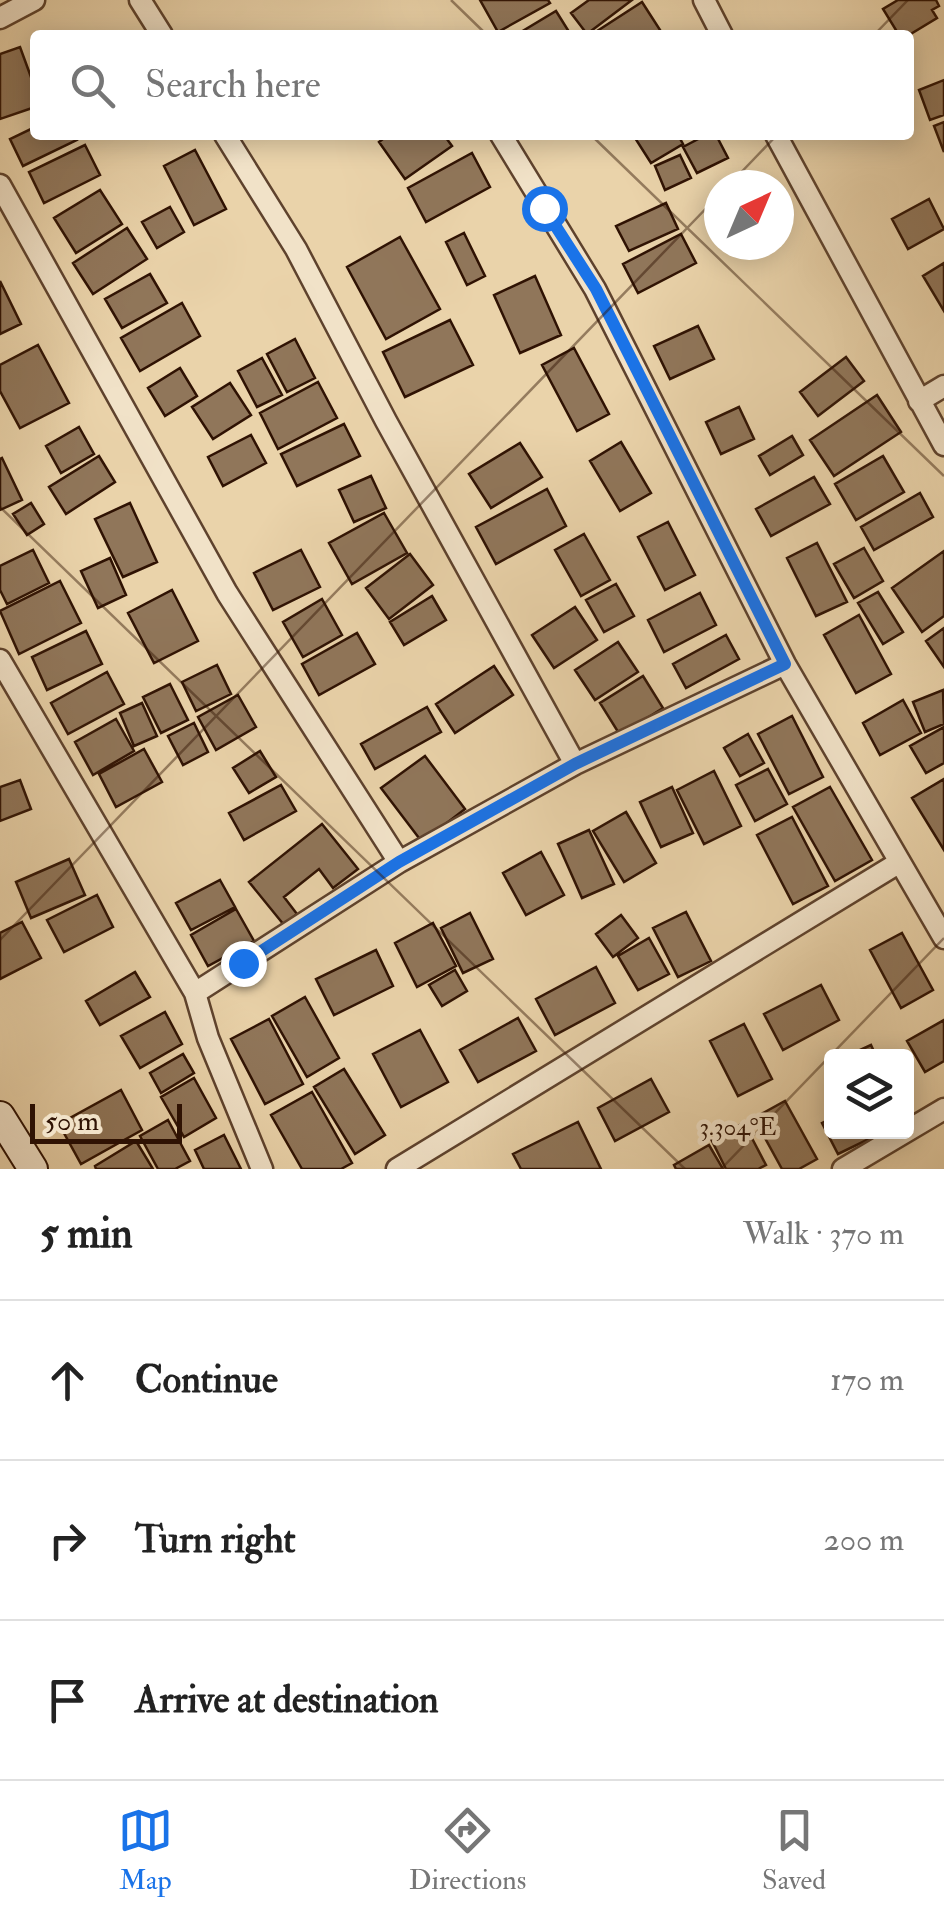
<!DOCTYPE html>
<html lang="en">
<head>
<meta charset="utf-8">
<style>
  body { margin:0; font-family:"IM FELL Double Pica",serif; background:#f6f6f6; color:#222 }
  .controls { position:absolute; right:30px; bottom:30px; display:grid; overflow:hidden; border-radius:10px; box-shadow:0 5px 25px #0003 }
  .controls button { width:90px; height:90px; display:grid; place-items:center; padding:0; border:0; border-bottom:2px solid #e0e0e0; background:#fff; color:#222; font:50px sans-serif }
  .compass { position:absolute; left:704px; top:170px; width:90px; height:90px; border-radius:50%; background:#fff; box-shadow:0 5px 25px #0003; rotate:44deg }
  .scale { position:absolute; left:30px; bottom:25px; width:152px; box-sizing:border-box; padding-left:10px; border:5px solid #2f1203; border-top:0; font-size:28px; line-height:35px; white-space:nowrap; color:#2f1203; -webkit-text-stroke:8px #f1e2c8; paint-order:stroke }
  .stop { position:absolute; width:30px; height:30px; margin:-22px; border:8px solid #1a73e8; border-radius:50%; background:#fff }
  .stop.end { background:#1a73e8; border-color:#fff; box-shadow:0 2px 10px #0008 }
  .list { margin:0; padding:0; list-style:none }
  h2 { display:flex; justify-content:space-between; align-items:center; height:130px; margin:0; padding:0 40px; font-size:42px }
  h2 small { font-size:32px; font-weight:400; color:#767676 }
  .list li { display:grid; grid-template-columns:65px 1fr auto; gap:30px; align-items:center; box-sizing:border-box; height:160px; padding:0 40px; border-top:2px solid #e0e0e0 }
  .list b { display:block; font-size:38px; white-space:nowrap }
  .list em { font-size:32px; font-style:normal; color:#767676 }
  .icon { flex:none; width:55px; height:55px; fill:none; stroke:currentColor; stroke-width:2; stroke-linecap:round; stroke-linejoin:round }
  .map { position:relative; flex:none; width:944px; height:1169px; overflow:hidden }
  .search { position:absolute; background:#fff; box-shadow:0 5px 25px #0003; left:30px; right:30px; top:30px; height:110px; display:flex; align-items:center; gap:25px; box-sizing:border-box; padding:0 35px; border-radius:10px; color:#767676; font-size:38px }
  .sheet { height:610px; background:#fff }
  nav { display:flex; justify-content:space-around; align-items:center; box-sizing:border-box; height:140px; border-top:2px solid #e0e0e0; background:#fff; font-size:28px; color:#767676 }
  nav a { display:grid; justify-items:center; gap:5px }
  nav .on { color:#1a73e8 }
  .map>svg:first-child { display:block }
</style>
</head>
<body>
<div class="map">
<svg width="944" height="1169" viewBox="0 0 944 1169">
  <rect width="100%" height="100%" fill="#ead3aa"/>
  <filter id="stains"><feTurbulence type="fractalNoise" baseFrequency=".002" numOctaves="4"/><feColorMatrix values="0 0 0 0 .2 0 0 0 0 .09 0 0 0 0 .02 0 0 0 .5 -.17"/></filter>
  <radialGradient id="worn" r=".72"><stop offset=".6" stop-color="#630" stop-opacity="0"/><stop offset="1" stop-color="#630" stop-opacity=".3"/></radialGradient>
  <!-- building -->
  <path fill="#90765a" stroke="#2f1203" stroke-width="2.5" d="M480 0H548L550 3 498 32Z
    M589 0H632L587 34 571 13Z
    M898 0H936L939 6 932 10 937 18 909 35H899L883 9Z
    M642 2 662 33 660 35H591Z
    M556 11 571 35H516Z
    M20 47 35 88V107L0 119V54Z
    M944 80V115L930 120 919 90Z
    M944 122V152L934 126Z
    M35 127V135H75L77 140 23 166 10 139Z
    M388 135H444L452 146 405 179 379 142Z
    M640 135H678L683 144 651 163 635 138Z
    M706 135H716L728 158 697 173 683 147Z
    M85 145 100 175 44 203 29 172Z
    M195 150 226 209 194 225 164 166Z
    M472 153 490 187 426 222 408 188Z
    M680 155 691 178 665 190 655 166Z
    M100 190 122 224 76 253 54 218Z
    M929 199 944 229 908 249 892 219Z
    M666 203 678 229 629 251 616 226Z
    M170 207 184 232 157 248 142 222Z
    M127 228 147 259 93 294 73 263Z
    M464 233 485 276 467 285 446 242Z
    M681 234 696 263 638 293 623 264Z
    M400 237 440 309 386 339 347 267Z
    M944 263V311L923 276Z
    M150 274 167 303 122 328 105 299Z
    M535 276 561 335 520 353 494 295Z
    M0 281 21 324 0 334Z
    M182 303 200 336 140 371 121 338Z
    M450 320 473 365 405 397 383 352Z
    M698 326 714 359 670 379 654 346Z
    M295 339 315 378 287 392 267 354Z
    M38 345 69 403 20 428 0 391V365Z
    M574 348 609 414 577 431 542 365Z
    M846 357 864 381 818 416 800 392Z
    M262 358 282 395 257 407 238 371Z
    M180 368 197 396 165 416 148 388Z
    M318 382 337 418 278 449 260 413Z
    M230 383 251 415 213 439 192 407Z
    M877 395 901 432 834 476 810 440Z
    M739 407 754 439 721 454 706 422Z
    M344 424 360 456 297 486 281 454Z
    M79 427 94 454 61 473 46 446Z
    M251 435 266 463 223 486 208 457Z
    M792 436 803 455 770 475 759 456Z
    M621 442 651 493 620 511 590 461Z
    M520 443 542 477 491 508 469 474Z
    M99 456 115 482 66 514 49 487Z
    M883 456 904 492 856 520 835 484Z
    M2 458 22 500 0 510V459Z
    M371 476 386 508 354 522 339 490Z
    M814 477 830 504 771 536 756 509Z
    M547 489 566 526 496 564 476 527Z
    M920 493 933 517 874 550 861 527Z
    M31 503 44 524 27 535 13 514Z
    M130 503 157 562 123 577 95 519Z
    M384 513 407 553 352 584 329 543Z
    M668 522 695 575 665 590 638 537Z
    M584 534 610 580 581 596 555 550Z
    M817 543 847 602 816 616 787 558Z
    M864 548 883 581 854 598 834 564Z
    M33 550 49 583 7 604 0 590V566Z
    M301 550 320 587 273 610 254 573Z
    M944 551V616L922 632 892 588Z
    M410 554 433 585 389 619 366 588Z
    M110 558 126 595 98 608 81 571Z
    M60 581 81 623 19 654 0 611Z
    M616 584 634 616 604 632 586 600Z
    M172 590 198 641 154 663 128 613Z
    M878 592 903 632 883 644 858 603Z
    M700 593 716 625 664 652 648 620Z
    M432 596 446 620 404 645 390 622Z
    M322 599 342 635 303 657 283 622Z
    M575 607 597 640 554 668 532 635Z
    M859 615 891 674 856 693 824 635Z
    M944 628V667L926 641Z
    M86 631 102 664 47 690 32 657Z
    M357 633 375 664 319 695 302 664Z
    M726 635 739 659 686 688 673 664Z
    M618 642 638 672 595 700 575 670Z
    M217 665 231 694 196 711 182 682Z
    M494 666 513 695 455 733 436 704Z
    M107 672 124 704 68 734 51 703Z
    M643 676 663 708 620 735 600 703Z
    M170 684 188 720 161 733 143 697Z
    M943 690 944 724 925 732 913 702Z
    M238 695 256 727 216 750 198 717Z
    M903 700 921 733 880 755 863 723Z
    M142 703 157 736 134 746 120 713Z
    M427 707 441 732 375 769 361 744Z
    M792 716 823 777 789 794 758 734Z
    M116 719 134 751 93 775 75 742Z
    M194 723 208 752 183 765 168 736Z
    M944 727V763L926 773 910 746Z
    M748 734 764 763 740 776 724 748Z
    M144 749 162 782 116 807 99 774Z
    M260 751 276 777 249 793 233 768Z
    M425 756 465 809 422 842 381 788Z
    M768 769 787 804 755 821 736 785Z
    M714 771 741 826 704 844 677 790Z
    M944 779V850L912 798Z
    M20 780 31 809 0 821V787Z
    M281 785 296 811 244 840 229 813Z
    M672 787 693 833 661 847 640 802Z
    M830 787 872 860 835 881 793 807Z
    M626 812 656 863 624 882 593 831Z
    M792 817 828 886 793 904 757 835Z
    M322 824 358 869 333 888 319 869 284 897 297 914 284 925 249 882Z
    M589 830 614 884 582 898 558 844Z
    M541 852 564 895 526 915 503 873Z
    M69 859 85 895 31 918 16 882Z
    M220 880 235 907 191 930 176 903Z
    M97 895 113 927 64 952 47 920Z
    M236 909 254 941 208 966 191 935Z
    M686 912 711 961 678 977 653 928Z
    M470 913 493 959 463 973 441 928Z
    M621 915 638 938 613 957 596 934Z
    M22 922 41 958 0 979V933Z
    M433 923 456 966 417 987 395 943Z
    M902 933 933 990 901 1008 870 950Z
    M649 938 669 974 638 990 618 956Z
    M376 950 393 986 334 1015 316 979Z
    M596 967 615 1003 555 1035 536 999Z
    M455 970 467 991 442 1006 429 985Z
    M135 972 150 997 100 1025 86 1001Z
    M821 985 839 1020 783 1050 764 1014Z
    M305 997 339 1058 307 1077 272 1016Z
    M165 1012 182 1044 140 1068 121 1036Z
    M518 1018 536 1051 478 1082 460 1050Z
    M269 1019 303 1084 265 1104 231 1039Z
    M944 1020V1061L925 1072 907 1041Z
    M744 1024 772 1079 738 1096 710 1041Z
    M420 1030 448 1082 401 1107 373 1054Z
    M871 1045 876 1056H847Z
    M183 1054 194 1073 161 1093 150 1073Z
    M344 1069 385 1135 355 1154 314 1087Z
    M194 1078 216 1118 184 1137 161 1097Z
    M651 1079 669 1112 615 1141 598 1108Z
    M121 1090 142 1130 81 1164 59 1124Z
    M312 1092 352 1163 341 1169H302L271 1115Z
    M785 1101 817 1159 799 1169H782L754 1118Z
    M832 1118V1132H865L869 1139 838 1154 822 1123Z
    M168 1120 190 1161 175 1169H158L140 1136Z
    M578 1122 601 1169H521L513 1154Z
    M744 1123 766 1165 758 1169H726L711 1139Z
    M224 1135 241 1169H204L195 1150Z
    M136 1141 153 1169H96L95 1166Z
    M709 1145 723 1169H676L674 1165Z"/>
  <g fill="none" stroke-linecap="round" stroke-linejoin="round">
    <defs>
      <path id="street" d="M140 0 162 35
        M704 0 722 35
        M0 18 34 0
        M225 135 296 249 386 421 575 764
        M501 135 595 289 785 664 944 938
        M776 135 944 445
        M0 185 227 593 399 862
        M919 401 944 386
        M0 660 195 993 208 1038 262 1169
        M195 993 399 862 575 764 785 664
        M397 1169 900 862
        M843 1169 944 1109"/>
      <path id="secondary" d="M0 1116 33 1169"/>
    </defs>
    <!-- street casing -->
    <use href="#street" stroke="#5e422d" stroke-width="25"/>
    <!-- secondary casing -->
    <use href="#secondary" stroke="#2f1203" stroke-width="32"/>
    <!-- street -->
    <use href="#street" stroke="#f1e2c8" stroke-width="20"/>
    <!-- secondary -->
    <use href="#secondary" stroke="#f1e2c8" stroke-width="28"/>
  </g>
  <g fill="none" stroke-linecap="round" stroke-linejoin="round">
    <!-- route -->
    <path stroke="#1a73e8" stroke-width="12" d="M243 963 399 862 575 764 785 664 596 289 544 208"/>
  </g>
  <!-- ticks -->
  <path fill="none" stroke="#2f1203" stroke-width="2.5" stroke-opacity="0.45" d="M451 0 487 35M874 35 908 0M591 135 944 476M729 185 777 135M0 507 685 1169M0 940 719 195M721 1169 944 938"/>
  <g font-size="25" text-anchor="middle" fill="#2f1203" stroke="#f1e2c8" stroke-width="9" stroke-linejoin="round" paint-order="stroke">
    <text x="738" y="1135">3.304°E</text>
  </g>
  <rect width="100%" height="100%" filter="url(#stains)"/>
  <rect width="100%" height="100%" fill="url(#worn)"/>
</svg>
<div class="controls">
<button><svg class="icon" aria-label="layers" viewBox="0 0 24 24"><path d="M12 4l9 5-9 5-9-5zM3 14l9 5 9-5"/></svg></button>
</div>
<svg class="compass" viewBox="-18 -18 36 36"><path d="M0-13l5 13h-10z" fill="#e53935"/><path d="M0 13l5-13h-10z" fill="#767676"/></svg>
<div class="scale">50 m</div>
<div class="stop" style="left:544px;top:208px"></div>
<div class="stop end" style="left:243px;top:963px"></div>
<div class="search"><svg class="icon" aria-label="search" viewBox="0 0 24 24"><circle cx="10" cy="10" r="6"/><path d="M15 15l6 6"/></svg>Search here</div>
</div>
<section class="sheet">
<h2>5 min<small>Walk · 370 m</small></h2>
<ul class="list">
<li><svg class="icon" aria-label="ahead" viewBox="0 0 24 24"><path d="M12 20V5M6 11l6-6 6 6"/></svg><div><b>Continue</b></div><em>170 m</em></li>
<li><svg class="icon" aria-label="right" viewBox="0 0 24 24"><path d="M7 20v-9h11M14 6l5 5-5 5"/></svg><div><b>Turn right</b></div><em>200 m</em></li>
<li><svg class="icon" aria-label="arrive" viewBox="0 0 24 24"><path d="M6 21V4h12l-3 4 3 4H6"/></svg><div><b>Arrive at destination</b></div></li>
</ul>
</section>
<nav>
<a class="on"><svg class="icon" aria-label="map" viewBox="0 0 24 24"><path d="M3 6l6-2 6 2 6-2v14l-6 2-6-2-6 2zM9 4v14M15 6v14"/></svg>Map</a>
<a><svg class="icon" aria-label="directions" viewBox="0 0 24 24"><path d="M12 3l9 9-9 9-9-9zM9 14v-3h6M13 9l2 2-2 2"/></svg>Directions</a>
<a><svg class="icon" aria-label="saved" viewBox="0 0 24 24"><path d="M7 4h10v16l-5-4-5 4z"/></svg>Saved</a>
</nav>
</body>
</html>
